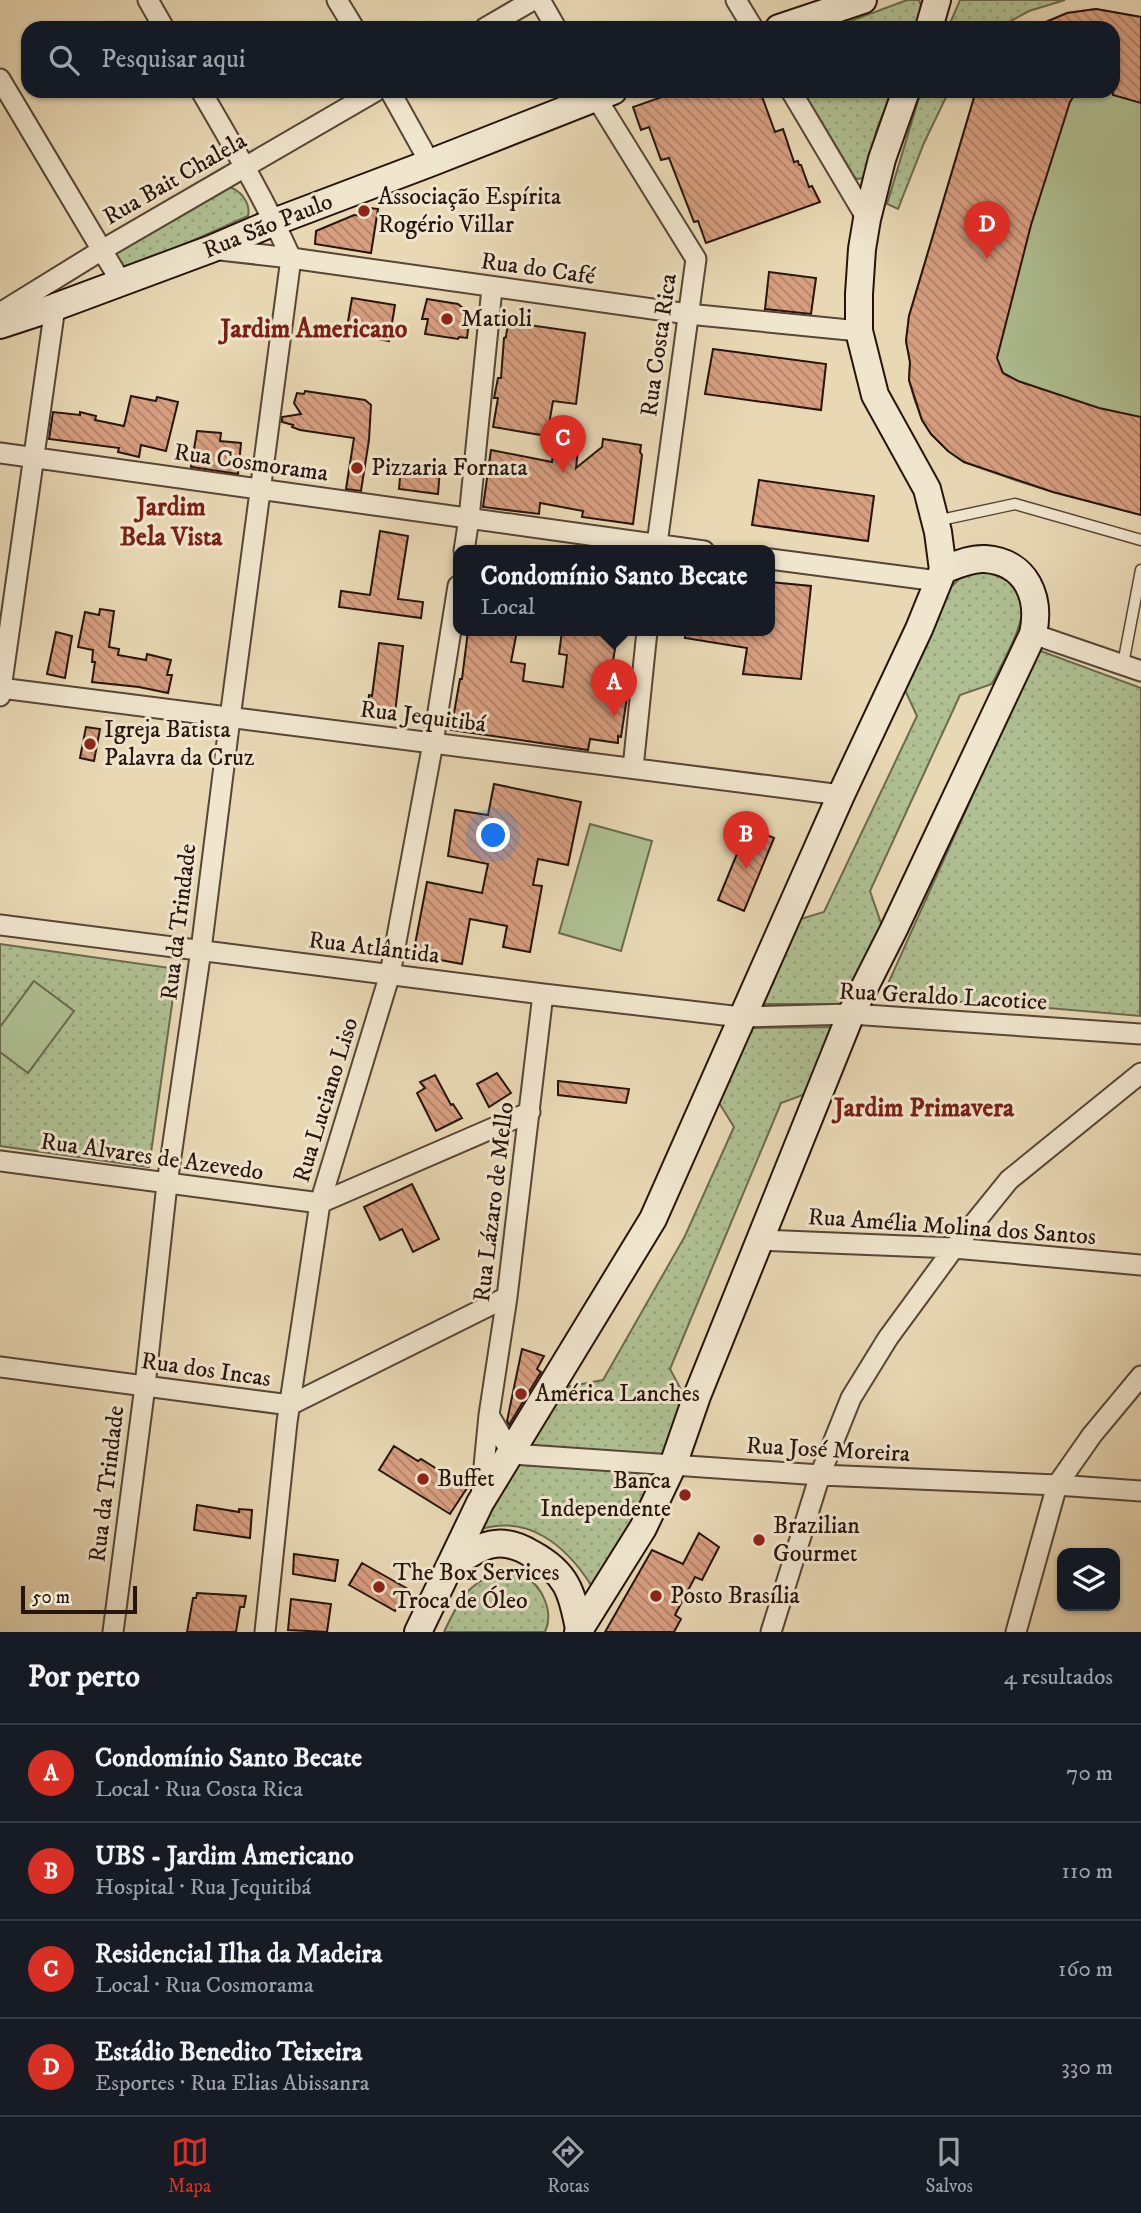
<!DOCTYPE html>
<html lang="pt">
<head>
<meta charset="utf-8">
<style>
  body { margin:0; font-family:"IM FELL DW Pica",serif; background:#20242c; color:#f1f3f6 }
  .controls { position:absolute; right:21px; bottom:21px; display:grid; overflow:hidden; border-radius:14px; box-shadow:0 2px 5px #0004 }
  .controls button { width:63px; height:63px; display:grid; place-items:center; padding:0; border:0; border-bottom:2px solid #363941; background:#171b24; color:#f1f3f6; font:35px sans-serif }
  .scale { position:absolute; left:21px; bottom:18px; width:116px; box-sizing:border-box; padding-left:7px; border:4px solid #27140c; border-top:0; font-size:19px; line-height:24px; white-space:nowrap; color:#27140c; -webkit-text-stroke:5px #f0e6ce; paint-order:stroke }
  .you { position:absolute; left:494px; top:836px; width:24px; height:24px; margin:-18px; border:5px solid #fff; border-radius:50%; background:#1a73e8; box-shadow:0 0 0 10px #1a73e833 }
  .badge { display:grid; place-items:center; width:46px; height:46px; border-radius:50%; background:#d93025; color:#fff; font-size:23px; font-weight:700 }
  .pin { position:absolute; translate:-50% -58px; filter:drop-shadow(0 2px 4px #0008) }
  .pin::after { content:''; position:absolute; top:37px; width:24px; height:21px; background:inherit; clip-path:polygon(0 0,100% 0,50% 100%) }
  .popup { position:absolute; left:453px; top:545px; width:322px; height:91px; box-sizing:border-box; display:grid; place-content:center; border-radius:14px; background:#171b24; filter:drop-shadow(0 2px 5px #0005); font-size:23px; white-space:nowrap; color:#9ea1a6 }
  .popup b { font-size:26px; color:#f1f3f6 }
  .popup::after { content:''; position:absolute; left:50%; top:100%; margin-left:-14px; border:14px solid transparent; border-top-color:#171b24 }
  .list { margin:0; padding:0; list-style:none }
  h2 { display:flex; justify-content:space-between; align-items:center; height:91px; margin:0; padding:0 28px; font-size:30px }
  h2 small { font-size:23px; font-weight:400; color:#9ea1a6 }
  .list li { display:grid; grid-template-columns:46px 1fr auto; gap:21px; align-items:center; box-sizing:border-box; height:98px; padding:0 28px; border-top:2px solid #363941 }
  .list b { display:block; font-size:26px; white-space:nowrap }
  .list p { margin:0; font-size:23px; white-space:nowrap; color:#9ea1a6 }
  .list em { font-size:23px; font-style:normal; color:#9ea1a6 }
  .icon { flex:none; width:38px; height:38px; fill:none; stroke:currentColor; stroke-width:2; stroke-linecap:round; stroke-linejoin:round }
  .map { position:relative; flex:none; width:1141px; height:1632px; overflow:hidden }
  .search { position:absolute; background:#171b24; box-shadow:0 2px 5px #0004; left:21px; right:21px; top:21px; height:77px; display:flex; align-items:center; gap:18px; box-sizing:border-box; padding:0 24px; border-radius:21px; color:#9ea1a6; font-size:26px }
  .sheet { height:483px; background:#171b24 }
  nav { display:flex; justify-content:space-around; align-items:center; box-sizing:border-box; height:98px; border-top:2px solid #363941; background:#171b24; font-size:19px; color:#9ea1a6 }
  nav a { display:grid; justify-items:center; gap:4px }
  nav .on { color:#d93025 }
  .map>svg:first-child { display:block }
</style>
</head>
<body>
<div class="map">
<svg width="1141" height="1632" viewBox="0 0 1141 1632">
  <defs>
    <pattern id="grass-dots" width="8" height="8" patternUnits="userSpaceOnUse" patternTransform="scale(1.75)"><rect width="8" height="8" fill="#afc092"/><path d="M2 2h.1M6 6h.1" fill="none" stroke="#97a47d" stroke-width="1.8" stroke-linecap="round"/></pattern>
    <pattern id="building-back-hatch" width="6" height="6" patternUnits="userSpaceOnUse" patternTransform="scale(1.75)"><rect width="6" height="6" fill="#d79e80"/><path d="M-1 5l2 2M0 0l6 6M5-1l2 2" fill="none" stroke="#ae8067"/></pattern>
  </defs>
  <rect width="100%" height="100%" fill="#e8d8b4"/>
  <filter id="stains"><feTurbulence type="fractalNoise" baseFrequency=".00286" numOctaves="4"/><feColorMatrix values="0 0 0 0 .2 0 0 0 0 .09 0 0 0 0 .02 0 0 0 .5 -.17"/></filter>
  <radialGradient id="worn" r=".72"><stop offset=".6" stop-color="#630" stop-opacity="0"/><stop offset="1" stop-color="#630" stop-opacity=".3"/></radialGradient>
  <!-- grass -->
  <path fill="url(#grass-dots)" stroke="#6b6a4f" stroke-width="2" d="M907 0H919C924 10 921 18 919 28H832Z
    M960 0H1065L1029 11 998 28H948Z
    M803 91H892L877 129 864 178 857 179 854 176Z
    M921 91H949L924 143 898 209 887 204Z
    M228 187C240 189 251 203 248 216L129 269 121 266 113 248Z
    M981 571C995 572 1006 573 1014 587 1017 591 1020 596 1022 601 1027 622 1001 665 992 684L960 695 870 891 882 926 845 1004H758L794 921 824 912 917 716 904 688 950 588 964 574Z
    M1038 650 1141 688 1140 1016 1013 1005 882 997Z
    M0 944 177 969 149 1167 0 1146Z
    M838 1027 811 1092 781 1103 670 1369 686 1399 663 1456 528 1448 566 1387 603 1380 685 1236 734 1127 718 1101 751 1028Z
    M520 1464 656 1473 633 1523 591 1585C566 1546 528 1513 478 1530Z
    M506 1573C511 1574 518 1574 523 1576 543 1585 554 1613 545 1632H444C458 1602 470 1577 506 1573Z"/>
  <!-- pitch -->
  <path fill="#afc092" stroke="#6b6a4f" stroke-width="2" d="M1096 9 1141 17V515L1053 492 1018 481 964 462 948 451 931 434 922 420 914 398 909 380 910 362 906 341 909 316 976 91H1113V28L1041 24 1067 13Z
    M590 824 652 841 621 951 559 933Z
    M34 981 74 1011 28 1073 0 1052V1027Z"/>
  <!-- building -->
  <path fill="url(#building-back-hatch)" stroke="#27140c" stroke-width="2" d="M1096 9 1141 17V103L1113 95V28H1032L1067 13Z
    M679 91H760L775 132 783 129 794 162 798 161 799 165H801L809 187 812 186 820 202 706 243 698 221 694 222 669 158 661 160 649 127 641 130 633 107Z
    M976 91H1077L1070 102 1031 225 997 358 1003 373 1018 381 1099 408 1141 417V515L1053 492 964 462 948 451 931 434 922 420 909 380 910 362 906 341 909 316Z
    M370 208 378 209 371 253 315 244 316 231 354 215 361 216 362 211Z
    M769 272 816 278 811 314 765 309Z
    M352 298 395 305 389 341 346 333Z
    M427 299 458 304 470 314 467 338 459 337 458 339 425 334 428 319H422Z
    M508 322 585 333 576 404 553 401 547 436 493 427 498 398H494L498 378H501L504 338 506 337Z
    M713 349 826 364 821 410 705 394Z
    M305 391 365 400 371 405 369 440 361 491 346 489 354 438 300 430 292 427 293 425 282 422V417L301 414 294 403 297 393 304 394Z
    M131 396 156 401 157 397 178 402 166 451 141 445 139 457 118 452 119 448 49 439 53 412 80 415V412L96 416 95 420 124 426Z
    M197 431 221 433 220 441 241 443 238 474 191 467Z
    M555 438 579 441 576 468 602 447 603 439 641 445 640 452 642 455 633 524 582 517 583 511 540 503 539 514 483 507 491 450 552 462Z
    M421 465 440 469 438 494 399 489 401 467 420 470Z
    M759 480 874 496 868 541 752 525Z
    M380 531 408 536 398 599 423 602 421 618 339 607 341 591 370 595Z
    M770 582 811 586 801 679 743 674 747 648 685 638V631H770Z
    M100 609 114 611 109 647 119 649 118 655 146 660 147 654 171 660 167 675H172L168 693 139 687 92 682 95 662H92L93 650 78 647 85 612 99 615Z
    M468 631H517L511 662 525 664 523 681 563 687 567 655 559 654 562 631H578L617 637 613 661 617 662 613 689 625 691 624 697H627L621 737 618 736V743L590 739 588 750 451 730 460 679H462Z
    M56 632 72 636 65 678 47 674Z
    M379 643 403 646 394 721 367 717 369 695 372 696Z
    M86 727 100 729 94 761 80 758Z
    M494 784 581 802 568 865 538 859 533 885 542 886 530 952 503 947 507 926 470 919 462 964 413 955 427 882 482 893 488 864 448 856 455 810 488 815Z
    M748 827 774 838 744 911 718 900Z
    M497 1073 511 1093 489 1107 477 1084Z
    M435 1075 451 1105 453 1104 462 1118 436 1131 417 1093 425 1088 420 1082Z
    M558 1081 629 1089 626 1103 558 1095Z
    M412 1184 439 1239 413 1252 402 1229 380 1240 364 1207Z
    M522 1349 544 1356 537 1369 541 1372 509 1425 507 1421Z
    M394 1446 418 1461 421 1459 467 1488 450 1514 379 1470Z
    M197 1505 239 1512V1509L252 1510 250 1538 194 1530Z
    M699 1533 719 1547 702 1580 695 1577 675 1615 681 1619 674 1632H605L652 1550 683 1564Z
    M294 1554 338 1560 335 1581 293 1574Z
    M362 1563 408 1589 395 1611 349 1585Z
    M197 1593 246 1596 244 1607H240L236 1632H187L193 1598H196Z
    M291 1599 331 1604 327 1632 288 1630Z"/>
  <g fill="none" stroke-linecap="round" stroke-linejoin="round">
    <defs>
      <path id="lane" d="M936 521 1015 504 1141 540
        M1123 664 1141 570"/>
      <path id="street" d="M148 0 164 28
        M337 0 354 28
        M540 0 556 28
        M736 0 753 28
        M485 28 533 0
        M0 79 121 282
        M390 91 430 163
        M592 91 696 259 656 551
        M791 91 867 219
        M211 249 291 258 688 314 859 331
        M0 313 102 250 376 91
        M0 453 704 551
        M464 551 469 518 492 288
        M770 559 938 581
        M1033 634 1141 671
        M0 688 841 795
        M0 696 55 307
        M633 768 647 631
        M0 925 543 994 741 1017 851 1014 1141 1034
        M0 1161 320 1203 530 1112
        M759 1240 954 1248 1141 1265
        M0 1367 290 1405 507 1297
        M489 1415 512 1454 820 1475 1057 1485 1141 1491
        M481 1497 489 1415 507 1297 543 994
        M113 1632 145 1386 167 1184 201 950 230 718 291 258C265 200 233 146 201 91
        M265 1632 287 1422 320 1203 390 974 433 743 458 586
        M771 1632 820 1475 851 1398 888 1338 954 1248 1009 1180 1141 1073
        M1016 1632 1057 1485 1092 1435 1141 1376"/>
      <path id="secondary" d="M779 28 863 0
        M929 28 937 0
        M0 325 55 307 211 249 274 222 430 163 613 91
        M451 1566C464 1558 480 1545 495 1544 508 1542 522 1548 532 1554 567 1573 572 1592 579 1629
        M418 1632 480 1503 653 1219 841 795 919 629 943 570 938 532 927 489 875 395 859 331V294L862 249 867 219 882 159 906 91
        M578 1632 643 1528 673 1465 697 1396 851 1014 894 929 1033 634C1041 598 1027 562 985 559 971 558 956 565 943 570"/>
    </defs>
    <!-- lane casing -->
    <use href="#lane" stroke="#574536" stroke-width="13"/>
    <!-- street casing -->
    <use href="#street" stroke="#574536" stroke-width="23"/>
    <!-- secondary casing -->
    <use href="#secondary" stroke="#27140c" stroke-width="30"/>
    <!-- lane -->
    <use href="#lane" stroke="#f0e6ce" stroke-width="10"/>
    <!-- street -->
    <use href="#street" stroke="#f0e6ce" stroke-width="19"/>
    <!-- secondary -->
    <use href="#secondary" stroke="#f0e6ce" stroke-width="26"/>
  </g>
  <!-- markers -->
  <g fill="#8f2418" stroke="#f0e6ce" stroke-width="2.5">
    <circle cx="364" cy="211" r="7"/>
    <circle cx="447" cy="319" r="7"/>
    <circle cx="357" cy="468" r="7"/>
    <circle cx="90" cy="744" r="7"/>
    <circle cx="521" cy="1394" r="7"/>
    <circle cx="423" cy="1479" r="7"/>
    <circle cx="685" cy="1495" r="7"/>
    <circle cx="759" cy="1540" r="7"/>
    <circle cx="379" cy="1587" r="7"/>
    <circle cx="656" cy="1596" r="7"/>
  </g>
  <g text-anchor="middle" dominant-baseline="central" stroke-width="6" stroke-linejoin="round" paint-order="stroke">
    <!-- street labels -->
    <g font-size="24" fill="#27140c" stroke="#f0e6ce">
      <text transform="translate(175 179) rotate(-30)">Rua Bait Chalela</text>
      <text transform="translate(268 226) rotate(-22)">Rua São Paulo</text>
      <text transform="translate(538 269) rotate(8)">Rua do Café</text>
      <text transform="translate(659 345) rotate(-82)">Rua Costa Rica</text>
      <text transform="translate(251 463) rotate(8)">Rua Cosmorama</text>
      <text transform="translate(423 717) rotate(7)">Rua Jequitibá</text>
      <text transform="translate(179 922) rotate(-83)">Rua da Trindade</text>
      <text transform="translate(374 948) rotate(7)">Rua Atlântida</text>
      <text transform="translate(943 997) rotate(3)">Rua Geraldo Lacotice</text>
      <text transform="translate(326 1100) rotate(-73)">Rua Luciano Liso</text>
      <text transform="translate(152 1157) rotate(8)">Rua Alvares de Azevedo</text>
      <text transform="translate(494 1202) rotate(-83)">Rua Lázaro de Mello</text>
      <text transform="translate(952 1227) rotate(4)">Rua Amélia Molina dos Santos</text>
      <text transform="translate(206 1370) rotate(8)">Rua dos Incas</text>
      <text transform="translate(828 1450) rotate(3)">Rua José Moreira</text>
      <text transform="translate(107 1484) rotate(-83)">Rua da Trindade</text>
    </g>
    <!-- poi labels -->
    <g font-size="24" fill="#27140c" stroke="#f0e6ce" text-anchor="start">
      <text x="378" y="197">Associação Espírita<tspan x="378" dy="28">Rogério Villar</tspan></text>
      <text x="461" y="319">Matioli</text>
      <text x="371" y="468">Pizzaria Fornata</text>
      <text x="104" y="730">Igreja Batista<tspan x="104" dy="28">Palavra da Cruz</tspan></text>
      <text x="535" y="1394">América Lanches</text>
      <text x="437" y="1479">Buffet</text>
      <text x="671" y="1481" text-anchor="end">Banca<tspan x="671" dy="28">Independente</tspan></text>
      <text x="773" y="1526">Brazilian<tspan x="773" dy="28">Gourmet</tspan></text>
      <text x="393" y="1573">The Box Services<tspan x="393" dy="28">Troca de Óleo</tspan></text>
      <text x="670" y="1596">Posto Brasília</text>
    </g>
    <!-- neighbourhood labels -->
    <g font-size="26" font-weight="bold" fill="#7a1f14" stroke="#f0e6ce">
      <text x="314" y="329">Jardim Americano</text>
      <text x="171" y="507">Jardim<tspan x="171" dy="30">Bela Vista</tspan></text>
      <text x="924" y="1108">Jardim Primavera</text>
    </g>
  </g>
  <rect width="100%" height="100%" filter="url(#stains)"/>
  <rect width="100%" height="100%" fill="url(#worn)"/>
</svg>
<div class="controls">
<button><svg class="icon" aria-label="layers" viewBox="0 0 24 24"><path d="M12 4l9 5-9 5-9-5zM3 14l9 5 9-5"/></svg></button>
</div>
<div class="scale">50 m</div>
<div class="you"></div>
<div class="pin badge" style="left:614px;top:717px">A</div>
<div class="popup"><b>Condomínio Santo Becate</b>Local</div>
<div class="pin badge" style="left:746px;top:869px">B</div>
<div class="pin badge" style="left:563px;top:473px">C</div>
<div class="pin badge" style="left:987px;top:259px">D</div>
<div class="search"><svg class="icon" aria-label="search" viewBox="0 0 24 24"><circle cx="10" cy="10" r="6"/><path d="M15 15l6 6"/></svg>Pesquisar aqui</div>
</div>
<section class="sheet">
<h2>Por perto<small>4 resultados</small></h2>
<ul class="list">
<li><span class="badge">A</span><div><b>Condomínio Santo Becate</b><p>Local · Rua Costa Rica</p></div><em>70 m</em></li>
<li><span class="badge">B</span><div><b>UBS - Jardim Americano</b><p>Hospital · Rua Jequitibá</p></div><em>110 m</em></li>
<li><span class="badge">C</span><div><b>Residencial Ilha da Madeira</b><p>Local · Rua Cosmorama</p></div><em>160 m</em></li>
<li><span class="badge">D</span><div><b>Estádio Benedito Teixeira</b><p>Esportes · Rua Elias Abissanra</p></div><em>330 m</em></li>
</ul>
</section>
<nav>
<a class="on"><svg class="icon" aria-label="map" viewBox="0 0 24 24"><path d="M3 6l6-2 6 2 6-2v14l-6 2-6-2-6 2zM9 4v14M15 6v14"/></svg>Mapa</a>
<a><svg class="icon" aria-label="directions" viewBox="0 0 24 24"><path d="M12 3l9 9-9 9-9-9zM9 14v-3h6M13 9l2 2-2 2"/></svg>Rotas</a>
<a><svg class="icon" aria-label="saved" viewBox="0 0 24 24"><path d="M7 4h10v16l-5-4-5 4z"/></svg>Salvos</a>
</nav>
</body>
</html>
